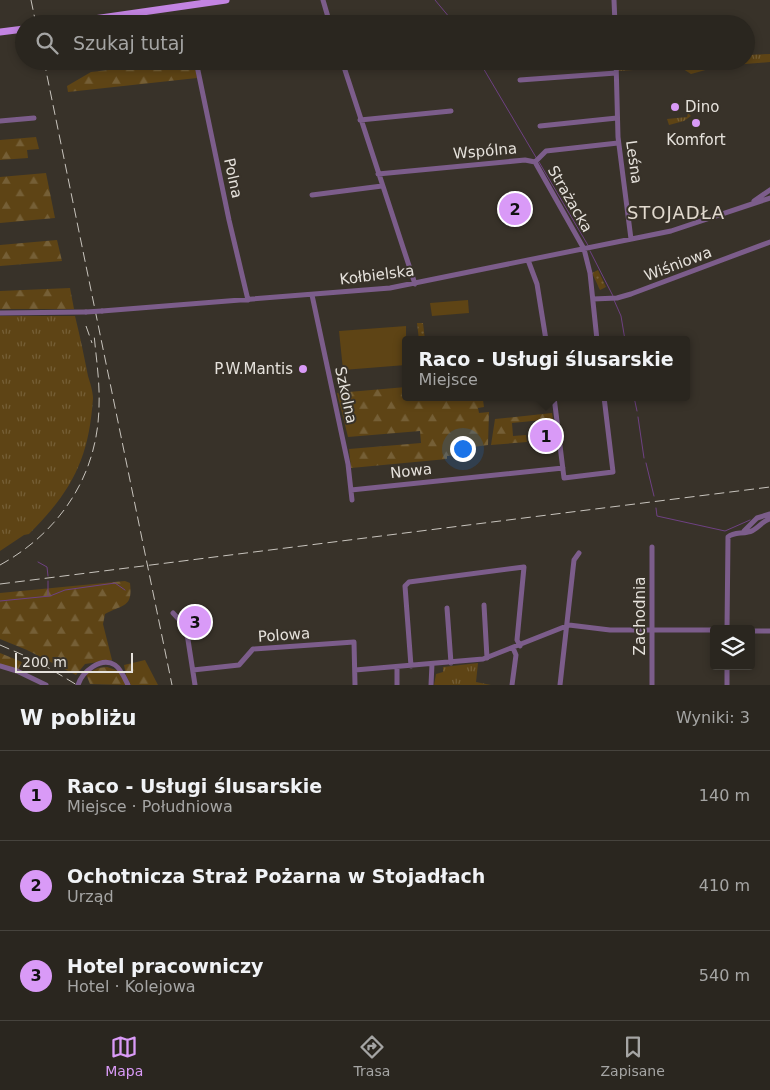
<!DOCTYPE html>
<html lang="pl">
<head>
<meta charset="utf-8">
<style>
  body { margin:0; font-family:"DejaVu Sans",sans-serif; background:#322e28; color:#f1f3f6 }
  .controls { position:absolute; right:15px; bottom:15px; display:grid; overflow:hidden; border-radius:5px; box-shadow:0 2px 8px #0003 }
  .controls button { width:45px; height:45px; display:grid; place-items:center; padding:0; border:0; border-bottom:1px solid #46433d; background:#2a261f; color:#f1f3f6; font:25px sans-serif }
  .scale { position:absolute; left:15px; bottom:12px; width:118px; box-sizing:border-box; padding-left:5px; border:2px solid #e6e2dc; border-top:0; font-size:14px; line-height:18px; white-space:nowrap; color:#e6e2dc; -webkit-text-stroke:4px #383229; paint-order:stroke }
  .you { position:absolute; left:462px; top:448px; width:18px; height:18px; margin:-12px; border:4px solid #fff; border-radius:50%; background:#1a73e8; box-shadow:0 0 0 8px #1a73e833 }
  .badge { display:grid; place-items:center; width:32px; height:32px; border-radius:50%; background:#d99af7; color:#111; font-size:16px; font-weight:700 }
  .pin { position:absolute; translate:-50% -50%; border:2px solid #fff; box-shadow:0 1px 5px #0006 }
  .popup { position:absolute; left:402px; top:336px; width:288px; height:65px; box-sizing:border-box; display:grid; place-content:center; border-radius:5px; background:#2a261f; filter:drop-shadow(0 1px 4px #0005); font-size:16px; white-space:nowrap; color:#a5a5a4 }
  .popup b { font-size:19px; color:#f1f3f6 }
  .popup::after { content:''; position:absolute; left:50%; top:100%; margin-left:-10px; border:10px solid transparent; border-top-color:#2a261f }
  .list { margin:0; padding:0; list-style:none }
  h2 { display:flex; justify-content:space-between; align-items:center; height:65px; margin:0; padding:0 20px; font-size:21px }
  h2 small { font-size:16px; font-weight:400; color:#a5a5a4 }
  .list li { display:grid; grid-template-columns:32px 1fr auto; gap:15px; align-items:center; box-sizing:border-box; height:90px; padding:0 20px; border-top:1px solid #46433d }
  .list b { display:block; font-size:19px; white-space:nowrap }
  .list p { margin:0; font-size:16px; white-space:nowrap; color:#a5a5a4 }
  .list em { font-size:16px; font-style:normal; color:#a5a5a4 }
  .icon { flex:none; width:28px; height:28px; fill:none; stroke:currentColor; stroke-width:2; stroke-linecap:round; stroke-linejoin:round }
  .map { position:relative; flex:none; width:770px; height:685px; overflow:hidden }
  .search { position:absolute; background:#2a261f; box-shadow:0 2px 8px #0003; left:15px; right:15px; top:15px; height:55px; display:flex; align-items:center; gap:12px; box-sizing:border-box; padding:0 18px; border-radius:28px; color:#a5a5a4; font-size:19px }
  .sheet { height:335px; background:#2a261f }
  nav { display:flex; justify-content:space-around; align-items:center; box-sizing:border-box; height:70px; border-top:1px solid #46433d; background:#2a261f; font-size:14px; color:#a5a5a4 }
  nav a { display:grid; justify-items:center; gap:2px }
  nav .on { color:#d99af7 }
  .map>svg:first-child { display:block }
</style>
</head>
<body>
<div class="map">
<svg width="770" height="685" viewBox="0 0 770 685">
  <defs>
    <pattern id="grass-tufts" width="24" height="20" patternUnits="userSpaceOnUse" patternTransform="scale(1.25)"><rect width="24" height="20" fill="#5e4415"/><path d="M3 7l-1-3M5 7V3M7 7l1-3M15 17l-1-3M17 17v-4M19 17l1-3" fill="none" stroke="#755f36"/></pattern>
    <pattern id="forest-firs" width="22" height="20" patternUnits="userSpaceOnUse" patternTransform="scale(1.25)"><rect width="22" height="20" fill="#5e4415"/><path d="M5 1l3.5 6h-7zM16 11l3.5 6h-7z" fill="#755f36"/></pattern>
    <pattern id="park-dots" width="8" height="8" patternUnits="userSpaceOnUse" patternTransform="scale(1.25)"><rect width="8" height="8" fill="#5e4415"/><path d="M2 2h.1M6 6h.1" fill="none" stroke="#755f36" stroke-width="1.8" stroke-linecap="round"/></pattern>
  </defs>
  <rect width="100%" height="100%" fill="#383229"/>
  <!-- grass -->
  <path fill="url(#grass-tufts)" d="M770 54V62L720 66 691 74 680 67 618 71V61H746V55Z
    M688 113 691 116 684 121 669 125 667 119 687 117Z
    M0 316H75C80 336 84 356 88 376 90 382 93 392 93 398 89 459 72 491 29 534L24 535 0 551Z
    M478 663 476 682 491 685H434L436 674 443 672V667Z"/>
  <!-- forest -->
  <path fill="url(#forest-firs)" d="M187 61H194L197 78 68 92 67 86 91 72Z
    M36 137 39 149 27 150 28 158 0 160V140Z
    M46 173 55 218 0 223V177Z
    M57 240 62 261 0 266V245Z
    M70 288 74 309H0V291Z
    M406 387V397L509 398 483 400 484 407 478 408 479 413 489 412 488 445 473 447 474 454 447 456V459L351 468 349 449 421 443 420 431 348 437 337 393Z
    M552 413 553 419 512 423 513 436 526 435 527 442 491 445 495 419Z
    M125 581 130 583C133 608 123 604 105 614L103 624 112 660 85 664 76 675 27 650 0 639V593Z
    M0 653 22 662 18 670 0 665Z
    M145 660 158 685H131L126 675 124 665Z
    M107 667 119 671 127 685 90 684 86 674 98 668Z"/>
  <!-- park -->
  <path fill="url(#park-dots)" d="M598 270 606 287 600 290 592 273Z
    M417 323H423L425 340H419Z"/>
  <!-- pitch -->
  <path fill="#5e4415" d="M468 300 469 313 432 316 430 303Z
    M406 326V365L343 370 339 331Z"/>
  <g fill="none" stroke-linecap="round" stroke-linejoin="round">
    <!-- stream -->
    <path stroke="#6e4183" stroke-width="1" d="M435 0 455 24
      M479 61 537 159
      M539 162 589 247
      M590 251 613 296
      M614 300 621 316 625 340
      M634 397 637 411
      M638 417 644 458
      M646 463 654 496
      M656 508 657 516 725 531 750 520
      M38 562 47 567 48 576
      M48 595V581
      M0 601 50 596 65 590 115 583 125 590"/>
    <!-- minor -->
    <path stroke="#7c5d8b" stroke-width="5" d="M323 0 330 24
      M614 0 615 24
      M196 61 229 220 248 300
      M342 61 415 284
      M616 61 618 137 631 239
      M520 80 616 73
      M360 120 451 111
      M0 121 34 118
      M540 126 617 118
      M535 162 584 249 590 273 597 340
      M535 162 546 151 618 143
      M378 174 525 160 535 162
      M312 195 382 186
      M754 201 770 190
      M528 260 537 284 546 340
      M312 295 348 464 352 500
      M593 299 617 298 631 294 770 242
      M102 311 390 288 671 231 770 198
      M0 313 86 312
      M554 397 564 478 613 472 604 397
      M351 490 563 468
      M744 531 757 518 770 514
      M484 605 487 658
      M447 608 451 663
      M173 613 186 627 195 685
      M727 629 728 537C734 532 740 534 748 532 757 531 761 521 770 519
      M751 631H770
      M0 666 17 671 46 685
      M411 666 405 586 409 582 524 567 517 640 520 646
      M397 667V685
      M193 670 239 665 253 649 354 642 355 685
      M355 670 483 659 569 625 610 630H714
      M78 685C82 672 101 656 115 665 121 669 125 679 128 685
      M431 685 432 664
      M512 685 516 655 513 648
      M560 685 574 560 579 553
      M652 685V547
      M727 685V666"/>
    <!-- major -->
    <path stroke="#c384e2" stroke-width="7" d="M59 24 226 0
      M0 32 24 29"/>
    <!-- rail -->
    <path stroke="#c8c4bd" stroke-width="1" stroke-dasharray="10 5" stroke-linecap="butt" d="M31 0 36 24
      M44 61 172 685
      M86 326 92 343
      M0 565C60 532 98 475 99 406 100 382 96 357 94 334
      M0 584 770 487
      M0 645 37 661 77 685"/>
    <!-- minor-bridge -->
    <path stroke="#7c5d8b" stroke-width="5" d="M86 312 102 311"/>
  </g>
  <!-- markers -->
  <g fill="#d99af7" stroke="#383229" stroke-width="2">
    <circle cx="675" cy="107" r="5"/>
    <circle cx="696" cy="123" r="5"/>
    <circle cx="303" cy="369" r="5"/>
  </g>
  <g text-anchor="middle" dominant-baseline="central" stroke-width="4" stroke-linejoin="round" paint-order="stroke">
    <!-- poi labels -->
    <g font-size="15" fill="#e6e2dc" stroke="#383229" text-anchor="start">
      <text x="685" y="107">Dino</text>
      <text x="696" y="140" text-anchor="middle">Komfort</text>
      <text x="293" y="369" text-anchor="end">P.W.Mantis</text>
    </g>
    <!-- street labels -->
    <g font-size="15" fill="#e6e2dc" stroke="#383229">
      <text transform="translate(485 151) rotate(-5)">Wspólna</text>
      <text transform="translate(634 162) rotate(82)">Leśna</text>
      <text transform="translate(233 178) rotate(78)">Polna</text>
      <text transform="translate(570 199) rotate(60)">Strażacka</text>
      <text transform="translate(678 264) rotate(-21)">Wiśniowa</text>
      <text transform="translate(377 275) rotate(-7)">Kołbielska</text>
      <text transform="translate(346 395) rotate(78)">Szkolna</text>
      <text transform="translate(411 471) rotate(-6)">Nowa</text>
      <text transform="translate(640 616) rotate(-90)">Zachodnia</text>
      <text transform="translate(284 635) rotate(-4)">Polowa</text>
    </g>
    <!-- quarter labels -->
    <g font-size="18" letter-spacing="1" fill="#e2dacf" stroke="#383229">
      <text x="676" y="212">STOJADŁA</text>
    </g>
  </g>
</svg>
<div class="controls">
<button><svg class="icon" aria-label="layers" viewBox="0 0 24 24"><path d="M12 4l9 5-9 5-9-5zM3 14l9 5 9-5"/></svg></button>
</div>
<div class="scale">200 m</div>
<div class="you"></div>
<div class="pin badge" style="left:546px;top:436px">1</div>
<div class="popup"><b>Raco - Usługi ślusarskie</b>Miejsce</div>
<div class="pin badge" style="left:515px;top:209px">2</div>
<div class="pin badge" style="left:195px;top:622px">3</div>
<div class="search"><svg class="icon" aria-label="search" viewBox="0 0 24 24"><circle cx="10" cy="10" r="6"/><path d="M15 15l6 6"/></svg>Szukaj tutaj</div>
</div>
<section class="sheet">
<h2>W pobliżu<small>Wyniki: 3</small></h2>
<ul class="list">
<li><span class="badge">1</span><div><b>Raco - Usługi ślusarskie</b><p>Miejsce · Południowa</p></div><em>140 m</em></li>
<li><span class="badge">2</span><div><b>Ochotnicza Straż Pożarna w Stojadłach</b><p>Urząd</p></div><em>410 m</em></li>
<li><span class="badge">3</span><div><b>Hotel pracowniczy</b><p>Hotel · Kolejowa</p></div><em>540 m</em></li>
</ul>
</section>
<nav>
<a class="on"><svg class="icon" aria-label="map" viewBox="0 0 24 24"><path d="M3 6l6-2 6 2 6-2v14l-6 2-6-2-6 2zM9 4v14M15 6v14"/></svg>Mapa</a>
<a><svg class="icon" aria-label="directions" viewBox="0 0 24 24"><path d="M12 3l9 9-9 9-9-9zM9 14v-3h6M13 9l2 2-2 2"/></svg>Trasa</a>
<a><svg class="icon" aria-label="saved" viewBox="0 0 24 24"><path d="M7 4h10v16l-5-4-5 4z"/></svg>Zapisane</a>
</nav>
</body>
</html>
